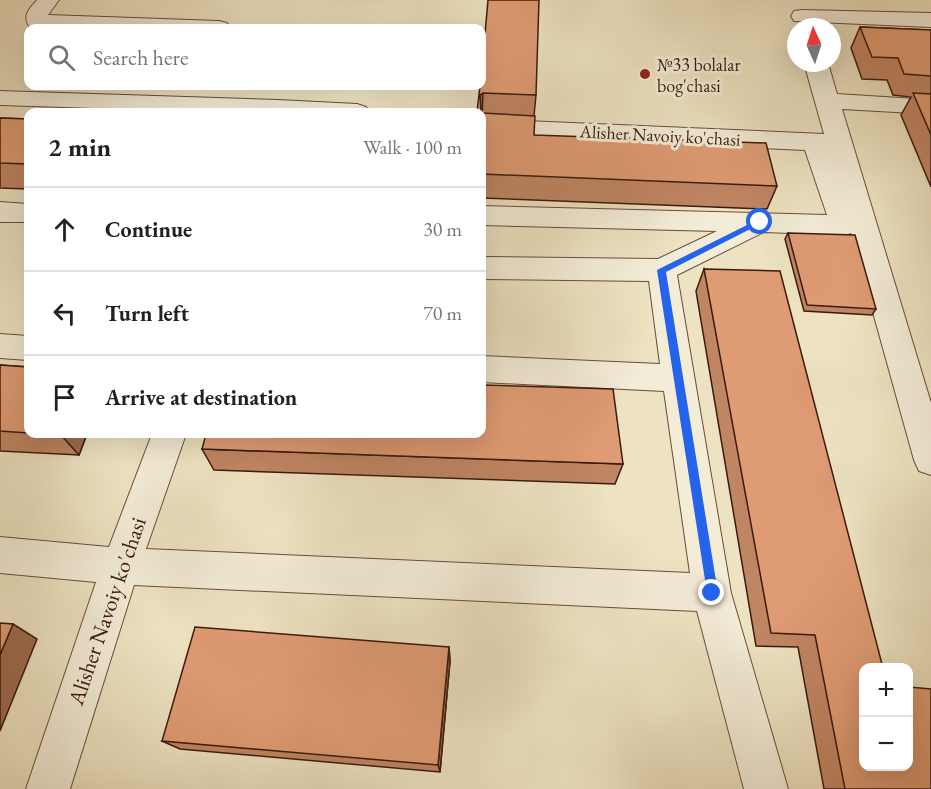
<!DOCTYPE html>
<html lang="en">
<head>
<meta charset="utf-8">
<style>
  body { margin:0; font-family:"EB Garamond",serif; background:#f6f6f6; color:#202124 }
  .controls { position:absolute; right:18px; bottom:18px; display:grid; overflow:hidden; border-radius:12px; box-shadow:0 6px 24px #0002 }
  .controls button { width:54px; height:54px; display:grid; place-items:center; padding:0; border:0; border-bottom:2px solid #e0e0e0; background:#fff; color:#202124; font:30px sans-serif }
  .compass { position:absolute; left:787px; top:18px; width:54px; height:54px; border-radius:50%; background:#fff; box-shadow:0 6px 24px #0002; rotate:357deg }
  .stop { position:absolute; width:18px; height:18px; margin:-14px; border:4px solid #2563eb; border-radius:50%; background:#fff }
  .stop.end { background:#2563eb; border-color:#fff; box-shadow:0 2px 6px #0008 }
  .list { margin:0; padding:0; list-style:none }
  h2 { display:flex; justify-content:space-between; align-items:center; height:78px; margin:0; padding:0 24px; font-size:26px }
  h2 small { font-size:20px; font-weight:400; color:#757577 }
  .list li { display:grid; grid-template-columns:39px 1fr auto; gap:18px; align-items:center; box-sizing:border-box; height:84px; padding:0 24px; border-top:2px solid #e0e0e0 }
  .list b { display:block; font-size:22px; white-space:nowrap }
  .list em { font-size:20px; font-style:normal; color:#757577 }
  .icon { flex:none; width:33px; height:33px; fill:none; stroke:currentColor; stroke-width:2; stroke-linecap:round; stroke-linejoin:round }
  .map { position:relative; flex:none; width:931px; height:789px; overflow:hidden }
  .search { position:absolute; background:#fff; box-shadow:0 6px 24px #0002; left:24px; top:24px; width:462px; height:66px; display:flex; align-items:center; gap:15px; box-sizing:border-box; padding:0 21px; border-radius:12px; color:#757577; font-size:22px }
  .panel { position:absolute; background:#fff; box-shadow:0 6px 24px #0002; left:24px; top:108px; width:462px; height:330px; border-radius:12px }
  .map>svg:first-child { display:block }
</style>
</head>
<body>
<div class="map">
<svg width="931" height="789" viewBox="0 0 931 789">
  <rect width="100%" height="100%" fill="#ede2c1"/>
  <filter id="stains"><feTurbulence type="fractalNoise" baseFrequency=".00333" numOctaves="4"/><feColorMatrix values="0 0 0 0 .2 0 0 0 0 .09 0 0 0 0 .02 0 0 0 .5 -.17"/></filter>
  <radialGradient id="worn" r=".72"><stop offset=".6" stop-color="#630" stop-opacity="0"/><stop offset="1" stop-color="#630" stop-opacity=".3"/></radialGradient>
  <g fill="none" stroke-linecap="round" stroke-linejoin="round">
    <defs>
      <path id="minor" d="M37 0H59L48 15 219 21 227 23 230 28H37L29 26C22 15 30 8 37 0Z
        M802 10 931 13V27L794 21 791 16 794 11Z
        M804 63H828L837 94 931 100V114L842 109 931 403V475L919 471 914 460 851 233 845 235 764 232 677 275 731 593 788 789H744L697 611 134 585 70 789H26L96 582 0 573V537L109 547 152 434H186L146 549 690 573 664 391 482 382V356L660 364 649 281 482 279V257L658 259 717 231 482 225V206L827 215 805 150 482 135V119L824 134Z
        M0 91 278 100 357 104 366 107 369 112H219L0 105Z
        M0 202 28 204V222H0Z
        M0 334 28 336V360L0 358Z"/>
    </defs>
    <!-- minor casing -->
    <use href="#minor" stroke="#684c3b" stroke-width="2"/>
    <!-- minor -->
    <use href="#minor" fill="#f3ecd7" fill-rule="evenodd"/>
  </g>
  <!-- wall -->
  <path fill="#c08563" stroke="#3b1a0e" stroke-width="1.5" d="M860 27 931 30V187L901 115 911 97 893 95 887 80 862 79 851 48Z
    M480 86 536 95 534 116V135L777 186 767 209 482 198V112Z
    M0 118 28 119V189L0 188Z
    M788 233 876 309 872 315 804 311 785 239Z
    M704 269 864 766 931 789H824L798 647 756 646 696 291Z
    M0 365 28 367V434H87L79 455 0 451Z
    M202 449 623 464 615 484 214 470Z
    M449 647 450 661 440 772 180 749 162 741Z"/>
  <!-- shaded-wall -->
  <path fill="#9c6c50" stroke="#3b1a0e" stroke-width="1.5" d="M483 93 482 117 480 112V95Z
    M60 434H87L79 455Z
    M13 624 37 639 0 731V655Z
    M449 647 450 661 440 772 438 765Z"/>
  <!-- building -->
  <path fill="#df9b73" stroke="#3b1a0e" stroke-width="1.5" d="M488 0H539L536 95 483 93 480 95 481 112H477L480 86H482V67Z
    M860 27 931 30V76L904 74 898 58 872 57Z
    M913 93 931 94V135Z
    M482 113 535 116 534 135 766 143 777 186 482 174Z
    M0 118 28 119V164L0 163Z
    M788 233 855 235 876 309 807 305Z
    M704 269 780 271 883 668H864V766H909V687L931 689V789H845L815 635 771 633Z
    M0 365 28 367V433L0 431Z
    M482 385 613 389 623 464 202 449 206 434H482Z
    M0 623 13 624 0 655Z
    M195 627 449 647 438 765 162 741Z"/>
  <!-- route -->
  <path fill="#2563eb" d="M757 220 764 222 666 272 718 593 712 599 707 593 657 270Z"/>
  <!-- markers -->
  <circle fill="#8f2418" stroke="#f3ecd7" stroke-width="2" cx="645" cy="74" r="6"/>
  <g text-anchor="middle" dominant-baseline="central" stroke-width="6" stroke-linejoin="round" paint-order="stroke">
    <!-- far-poi labels -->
    <g font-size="18" fill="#3b1a0e" stroke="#f3ecd7" text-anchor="start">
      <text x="657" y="64">№33 bolalar<tspan x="657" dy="21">bog'chasi</tspan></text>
    </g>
    <!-- far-street labels -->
    <g font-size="18" fill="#3b1a0e" stroke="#f3ecd7">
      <text transform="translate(660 135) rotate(3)">Alisher Navoiy ko'chasi</text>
    </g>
    <!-- street labels -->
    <g font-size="22" fill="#3b1a0e" stroke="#f3ecd7">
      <text transform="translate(107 611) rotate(-71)">Alisher Navoiy ko'chasi</text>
    </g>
  </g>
  <rect width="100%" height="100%" filter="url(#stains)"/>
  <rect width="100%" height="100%" fill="url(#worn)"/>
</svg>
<div class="controls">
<button>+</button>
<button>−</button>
</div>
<svg class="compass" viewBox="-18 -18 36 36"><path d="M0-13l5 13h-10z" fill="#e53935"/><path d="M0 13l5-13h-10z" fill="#757577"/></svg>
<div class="stop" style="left:760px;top:222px"></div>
<div class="stop end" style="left:712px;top:593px"></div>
<div class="search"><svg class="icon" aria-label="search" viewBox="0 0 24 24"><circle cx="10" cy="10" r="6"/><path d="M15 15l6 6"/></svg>Search here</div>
<section class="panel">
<h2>2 min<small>Walk · 100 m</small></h2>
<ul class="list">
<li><svg class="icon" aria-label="ahead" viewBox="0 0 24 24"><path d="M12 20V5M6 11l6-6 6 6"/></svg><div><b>Continue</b></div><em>30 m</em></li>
<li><svg class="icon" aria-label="left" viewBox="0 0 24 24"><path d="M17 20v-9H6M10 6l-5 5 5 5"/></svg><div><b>Turn left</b></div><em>70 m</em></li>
<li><svg class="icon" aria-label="arrive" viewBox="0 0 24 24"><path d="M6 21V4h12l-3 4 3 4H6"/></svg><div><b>Arrive at destination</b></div></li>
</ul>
</section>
</div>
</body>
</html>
